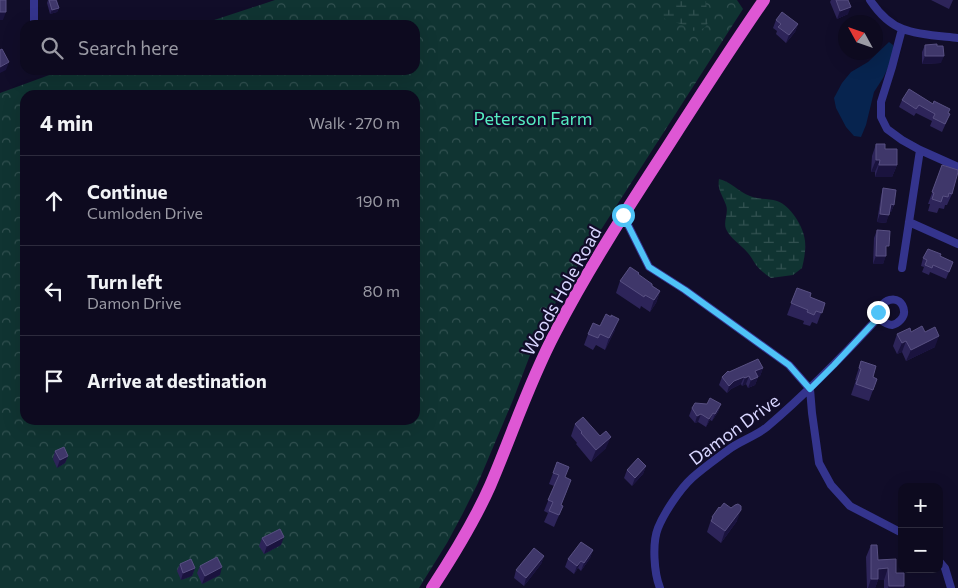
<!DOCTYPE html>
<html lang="en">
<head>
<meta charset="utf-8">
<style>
  body { margin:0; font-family:Commissioner,sans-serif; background:#1b182c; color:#f1f3f6 }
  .controls { position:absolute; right:15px; bottom:15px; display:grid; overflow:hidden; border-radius:10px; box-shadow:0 5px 20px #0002 }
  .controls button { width:45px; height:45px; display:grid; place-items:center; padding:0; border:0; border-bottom:1px solid #2d2b3d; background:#0d0a1f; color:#f1f3f6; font:25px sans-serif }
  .compass { position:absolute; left:838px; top:15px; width:45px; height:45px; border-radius:50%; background:#0d0a1f; box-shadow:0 5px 20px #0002; rotate:310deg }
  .stop { position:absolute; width:15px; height:15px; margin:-11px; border:4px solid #4fc3f7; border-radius:50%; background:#fff }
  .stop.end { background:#4fc3f7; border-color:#fff; box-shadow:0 1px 5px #0008 }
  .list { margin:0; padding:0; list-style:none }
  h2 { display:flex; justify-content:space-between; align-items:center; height:65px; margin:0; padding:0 20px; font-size:21px }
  h2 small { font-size:16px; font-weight:400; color:#9a9aa4 }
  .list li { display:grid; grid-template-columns:32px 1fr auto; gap:15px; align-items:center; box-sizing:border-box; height:90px; padding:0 20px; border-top:1px solid #2d2b3d }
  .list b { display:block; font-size:19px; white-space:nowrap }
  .list p { margin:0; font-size:16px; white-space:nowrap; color:#9a9aa4 }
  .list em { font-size:16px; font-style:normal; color:#9a9aa4 }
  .icon { flex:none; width:28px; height:28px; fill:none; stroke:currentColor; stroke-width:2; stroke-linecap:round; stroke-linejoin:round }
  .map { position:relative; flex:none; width:958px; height:588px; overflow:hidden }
  .search { position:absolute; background:#0d0a1f; box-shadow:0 5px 20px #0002; left:20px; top:20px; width:400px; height:55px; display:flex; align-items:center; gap:12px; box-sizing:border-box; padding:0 18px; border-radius:15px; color:#9a9aa4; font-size:19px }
  .panel { position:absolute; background:#0d0a1f; box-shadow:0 5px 20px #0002; left:20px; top:90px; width:400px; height:335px; border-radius:15px }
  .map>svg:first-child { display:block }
</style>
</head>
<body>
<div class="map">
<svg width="958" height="588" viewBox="0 0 958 588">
  <defs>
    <pattern id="forest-crowns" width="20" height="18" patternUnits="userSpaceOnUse" patternTransform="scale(1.25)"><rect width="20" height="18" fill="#103432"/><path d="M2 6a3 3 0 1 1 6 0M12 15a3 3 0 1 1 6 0" fill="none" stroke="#325151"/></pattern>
    <pattern id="wetland-marsh" width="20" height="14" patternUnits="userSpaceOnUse" patternTransform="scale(1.25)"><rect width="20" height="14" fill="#103432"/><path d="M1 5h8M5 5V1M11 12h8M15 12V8" fill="none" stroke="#325151"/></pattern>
  </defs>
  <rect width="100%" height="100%" fill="#110d29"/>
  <!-- forest -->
  <path fill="url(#forest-crowns)" fill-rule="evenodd" d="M275 0H737L743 9 561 292 532 350 513 400 478 483 462 515 447 543 419 588H0V93L63 70H415V25H199ZM25 95H415V420H25Z"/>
  <!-- wetland -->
  <path fill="url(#wetland-marsh)" d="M665 0H706C706 17 716 30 691 31L687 26 665 19 660 12Z
    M719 179C730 181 739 192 750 196 759 200 768 198 777 201 790 205 804 227 805 241 806 250 804 260 802 268L793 275 771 278C765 274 760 270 756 265 753 261 751 256 747 252 741 245 730 238 726 229 723 221 729 213 726 205 723 196 717 190 719 179Z"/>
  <!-- water -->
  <path fill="#07244f" d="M889 42 893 45 894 56 883 78 874 92 866 125 861 137 854 136 846 127 836 108 834 98 842 83 851 72 868 62Z"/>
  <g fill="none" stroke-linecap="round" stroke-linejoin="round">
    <!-- minor -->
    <path stroke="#34348d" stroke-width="8" d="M34 0V25
      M870 0C878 12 889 24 903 29 918 35 941 36 958 38
      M902 29 892 67 881 102V117L887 129 902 140 920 150 958 167
      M623 215 649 267 685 290 789 365 810 389 812 413 819 463 831 485 850 506 902 533
      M909 222 958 244
      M902 268 920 150
      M939 561 945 568 951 588
      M660 588C654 573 652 543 658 528 664 513 680 489 692 478 703 468 716 459 728 450 740 441 756 436 767 427 808 392 842 357 878 318 877 298 902 292 904 311 905 317 898 324 892 325 887 325 882 321 878 318"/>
    <!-- trunk -->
    <path stroke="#de57d4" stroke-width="12" d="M432 588C453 556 474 522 490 486 512 435 529 382 555 333 588 269 627 209 666 149 698 99 730 49 764 0"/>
  </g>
  <!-- wall -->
  <path fill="#2d2459" d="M48 0H58H57L59 8 57 12 50 14 47 3Z
    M831 0H848V14L837 19 830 2Z
    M931 0H953L949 9Z
    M776 20 798 24 795 32 786 43 776 34 777 31 773 28Z
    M925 45 941 63 922 64V52Z
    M902 100 933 104 949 113 947 121 942 132 930 126 932 121 916 113 914 116 899 107Z
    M876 144 885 149 897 165 892 177H875V172H871L872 156Z
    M942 165 952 194 947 205H945L944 209 939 208 937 213 928 211 930 204H928Z
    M883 188 894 205 891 212H889L886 223 877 222 881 196Z
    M877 230 886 254 883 264H873L874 238Z
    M940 256 953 262 946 279 930 272 929 275 922 272 924 267 921 266 923 258Z
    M639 273 638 275 660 291 656 303 650 312 641 306 640 309 616 293 620 281Z
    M797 288 810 297 825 303 817 324 812 322 810 326 803 324 804 321 787 315Z
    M600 326 615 330 605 350 596 345 593 350 584 345 588 334Z
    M911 332H925L935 347 906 361 902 352 897 354 893 346 897 334Z
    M861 361 873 377 877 379 869 401 851 395 856 380H855Z
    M763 368 760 376 758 377 755 385 748 388 746 384 742 386 741 384 731 389 727 393 719 385 722 377 729 372Z
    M707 404H721L718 412 712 421 710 420 706 427 698 422 695 423 689 416 692 408Z
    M575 424 606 448 591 462 576 444 577 443 571 436Z
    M55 451 68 456 65 463 57 468 53 459Z
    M646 466 643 474 632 486 624 478 627 470Z
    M553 473 566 478 567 491 561 505 563 506 554 527 544 522 548 513 544 511 554 486 549 484Z
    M712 517 737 521 721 543 707 532Z
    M262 538 281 545 264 554 259 546Z
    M871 545 878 560 896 573 904 588H884V580H878L875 588H867L866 557Z
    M593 550 590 558 581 571 578 568 574 574 565 567 568 559Z
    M544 556 541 564 524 586 514 578 516 570Z
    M180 564 195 568 192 576 181 580 177 571Z
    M200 566 220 575 202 584 197 573Z"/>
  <!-- shaded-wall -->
  <path fill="#1a133e" d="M851 7 848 14 837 19 840 11Z
    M59 8 57 12 50 14 52 10Z
    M0 12H6L3 20H0Z
    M798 24 795 32 786 43 789 35Z
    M925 56H944L941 63 922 64Z
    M9 62 6 70 0 73V67Z
    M876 160H880L875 172H871Z
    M879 165H897L892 177H875Z
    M891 204 894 205 891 212H888Z
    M880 214 889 215 886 223 877 222Z
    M876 256H886L883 264H873Z
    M660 291 656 303 650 312 654 300Z
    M619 319 615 330 605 350 609 338Z
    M939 336 935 347 906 361 911 350Z
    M906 341 902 352 897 354 902 343Z
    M763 368 760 376 752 379 755 371Z
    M749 376 746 384 742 386 745 378Z
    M744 377 741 384 731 389 727 393 729 386 734 381Z
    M758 377 755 385 748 388 751 380Z
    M721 404 718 412 712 421 715 414Z
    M713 413 710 420 706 427 709 419Z
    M701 414 698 422 695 423 697 416Z
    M611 437 606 448 591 462 596 450Z
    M68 456 65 463 57 468 60 460Z
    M646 466 643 474 632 486 635 478Z
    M741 510 737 521 721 543 725 531Z
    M284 537 281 545 264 554 267 546Z
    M593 550 590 558 581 571 584 563Z
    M544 556 541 564 524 586 526 578Z
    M581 561 578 568 574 574 577 566Z
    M222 567 220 575 202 584 205 576Z
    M195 568 192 576 181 580 183 573Z
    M888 568 884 580H878L875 588H868L871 579 878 569Z
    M889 586H904V588H888Z"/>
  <!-- building -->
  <path fill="#3f376a" stroke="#585082" d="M0 0H6V12H0Z
    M49 0H56L59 8 52 10Z
    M836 0H848L851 7 840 11Z
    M782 12 798 24 789 35 778 27 781 24 776 20Z
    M937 44V46H943L944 56H925V45Z
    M2 49 9 62 0 67V50Z
    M909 89 933 104 934 101 950 109 948 113 950 114 945 124 933 118 935 114 919 105 916 109 902 100Z
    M876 144H885V149H897V165H879L880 160H876Z
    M942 165 958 170V172L952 194 949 193 948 197 943 196 941 202 932 199 934 193 932 192Z
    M883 188 896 190 894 205 891 204 889 215 880 214Z
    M877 230 890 231 889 246H886V256H876Z
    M928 249 941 254 940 256 953 262 949 272 933 265 932 268 925 265 927 260 923 258Z
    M630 267 639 273 638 274 652 284V286L660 291 654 300 645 295 644 297 620 281Z
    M797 288 811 293 810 297 825 303 822 313 816 311 814 315 807 312 808 310 791 303Z
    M606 314 611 317V315L619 319 609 338 600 334 598 338 588 334 593 323 600 326Z
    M922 326 925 332 935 327 939 336 911 350 906 341 902 343 897 334 910 328 911 332Z
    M758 359 763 368 755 371 758 377 751 380 749 376 745 378 744 377 734 381 729 386 722 377 728 371 729 372Z
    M861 361 876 366 873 377 877 379 873 390 856 384 861 369 859 368Z
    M710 398 721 404 715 414 713 413 709 419 701 414 697 416 692 408 695 403 707 404Z
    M583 417 600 436 606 431 611 437 596 450 581 433 582 432 575 424Z
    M64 447 68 456 60 460 55 451Z
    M638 458 646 466 635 478 627 470Z
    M557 462 569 467 565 477 571 480 561 505 563 506 559 515 549 511 553 502 548 500 559 475 553 473Z
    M724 503 731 508 735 505 738 504 741 506V510L725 531 711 521 713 518 712 517 719 507 720 508Z
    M280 529 284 537 267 546 262 538Z
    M581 542 593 550 584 563 581 561 577 566 568 559Z
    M871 545H877L878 560 896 559V573H904V586H889L888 568 878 569V579H871Z
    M534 548 544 556 526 578 516 570Z
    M217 557 222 567 205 576 200 566Z
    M191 559 195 568 183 573 180 564Z"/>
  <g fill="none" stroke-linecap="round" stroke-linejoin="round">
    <!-- route -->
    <path stroke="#4fc3f7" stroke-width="6" d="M623 215 649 267 685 290 789 365 810 389 834 365 878 318V312"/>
  </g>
  <g text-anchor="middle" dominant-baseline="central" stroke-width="4.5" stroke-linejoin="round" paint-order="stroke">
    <!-- park labels -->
    <g font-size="18" fill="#55ecc1" stroke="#110d29">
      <text x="533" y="118">Peterson Farm</text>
    </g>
    <!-- street labels -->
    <g font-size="18" fill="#d9d6ff" stroke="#110d29">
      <text transform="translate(561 291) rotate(-61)">Woods Hole Road</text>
      <text transform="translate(734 429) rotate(-36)">Damon Drive</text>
    </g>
  </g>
</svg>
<div class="controls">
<button>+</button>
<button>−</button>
</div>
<svg class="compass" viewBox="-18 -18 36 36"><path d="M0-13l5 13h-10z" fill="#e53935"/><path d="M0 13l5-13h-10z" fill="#9a9aa4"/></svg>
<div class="stop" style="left:623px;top:215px"></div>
<div class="stop end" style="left:878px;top:312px"></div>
<div class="search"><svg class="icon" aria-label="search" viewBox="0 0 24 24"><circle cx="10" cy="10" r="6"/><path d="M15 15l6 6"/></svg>Search here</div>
<section class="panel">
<h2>4 min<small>Walk · 270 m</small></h2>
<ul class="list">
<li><svg class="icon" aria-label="ahead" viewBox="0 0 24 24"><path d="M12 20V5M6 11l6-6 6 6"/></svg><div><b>Continue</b><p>Cumloden Drive</p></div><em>190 m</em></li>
<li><svg class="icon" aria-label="left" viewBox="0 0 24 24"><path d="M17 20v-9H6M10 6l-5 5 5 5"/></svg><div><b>Turn left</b><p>Damon Drive</p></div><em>80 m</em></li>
<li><svg class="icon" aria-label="arrive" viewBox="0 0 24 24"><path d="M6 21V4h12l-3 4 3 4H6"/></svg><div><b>Arrive at destination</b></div></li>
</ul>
</section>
</div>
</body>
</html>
